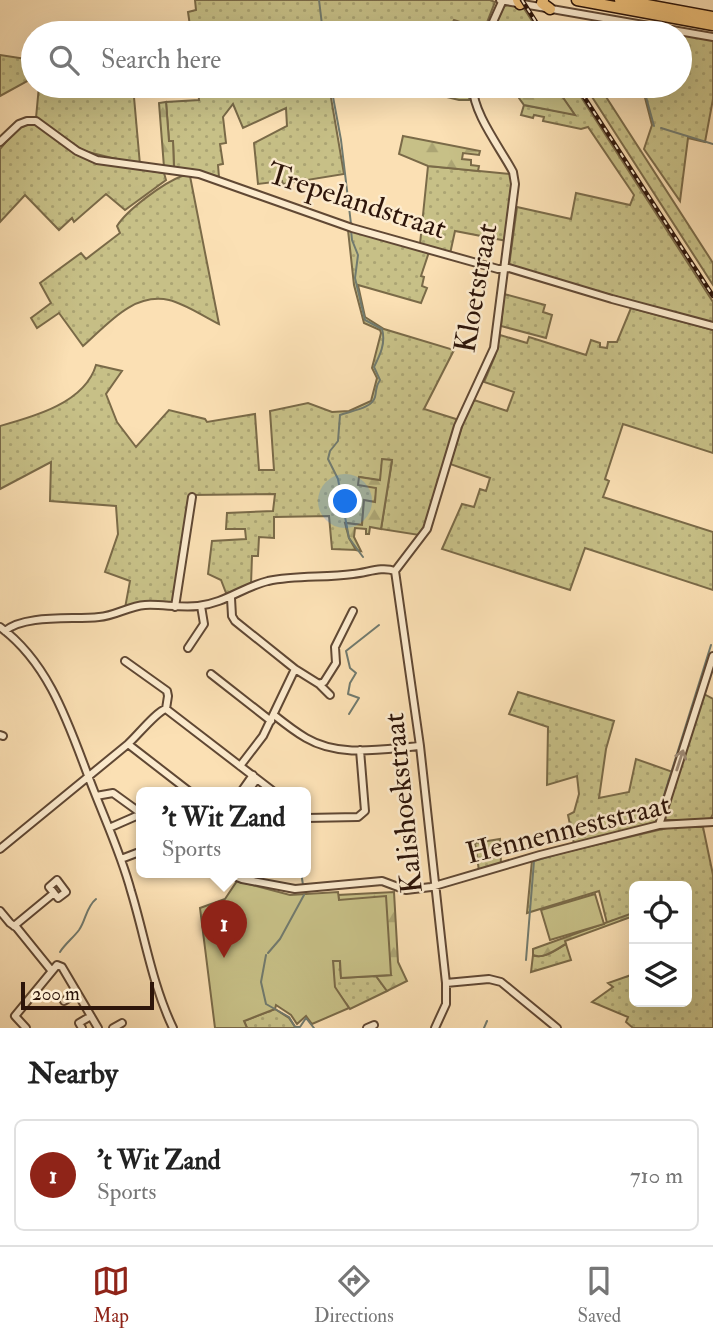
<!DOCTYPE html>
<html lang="en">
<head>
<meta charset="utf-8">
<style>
  body { margin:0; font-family:"IM FELL Double Pica",serif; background:#f6f6f6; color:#222 }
  .controls { position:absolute; right:21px; bottom:21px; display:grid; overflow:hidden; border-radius:10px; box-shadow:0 7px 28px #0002 }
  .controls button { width:63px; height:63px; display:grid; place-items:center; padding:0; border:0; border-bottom:2px solid #e0e0e0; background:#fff; color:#222; font:35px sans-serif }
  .scale { position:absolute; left:21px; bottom:18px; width:133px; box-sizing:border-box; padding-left:7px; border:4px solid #2d150a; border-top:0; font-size:19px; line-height:24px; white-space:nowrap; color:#2d150a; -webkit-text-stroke:5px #fcebce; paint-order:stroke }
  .you { position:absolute; left:346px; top:502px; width:24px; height:24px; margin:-18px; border:5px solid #fff; border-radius:50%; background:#1a73e8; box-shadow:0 0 0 10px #1a73e833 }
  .badge { display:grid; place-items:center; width:46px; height:46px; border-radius:50%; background:#8f2418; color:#fff; font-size:23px; font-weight:700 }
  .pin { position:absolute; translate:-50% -58px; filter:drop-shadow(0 2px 4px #0008) }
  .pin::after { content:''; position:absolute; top:37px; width:24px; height:21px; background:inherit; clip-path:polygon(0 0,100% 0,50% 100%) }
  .popup { position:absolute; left:136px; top:787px; width:175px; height:91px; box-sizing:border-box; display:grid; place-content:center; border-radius:10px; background:#fff; filter:drop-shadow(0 2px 5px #0005); font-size:23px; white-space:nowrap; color:#767676 }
  .popup b { font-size:26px; color:#222 }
  .popup::after { content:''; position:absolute; left:50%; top:100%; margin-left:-14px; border:14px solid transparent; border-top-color:#fff }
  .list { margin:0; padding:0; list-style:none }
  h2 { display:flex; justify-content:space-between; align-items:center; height:91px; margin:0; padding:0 28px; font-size:30px }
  h2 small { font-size:23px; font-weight:400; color:#767676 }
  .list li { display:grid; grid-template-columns:46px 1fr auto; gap:21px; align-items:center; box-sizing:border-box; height:112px; margin:0 14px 14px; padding:0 14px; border:2px solid #e0e0e0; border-radius:10px }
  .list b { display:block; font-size:26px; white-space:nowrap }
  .list p { margin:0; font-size:23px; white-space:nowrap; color:#767676 }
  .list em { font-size:23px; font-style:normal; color:#767676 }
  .icon { flex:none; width:38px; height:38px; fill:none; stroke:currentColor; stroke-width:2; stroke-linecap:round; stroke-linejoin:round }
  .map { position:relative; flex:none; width:713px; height:1028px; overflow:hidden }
  .search { position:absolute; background:#fff; box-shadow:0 7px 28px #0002; left:21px; right:21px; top:21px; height:77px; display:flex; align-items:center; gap:18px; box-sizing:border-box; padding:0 24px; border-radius:38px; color:#767676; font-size:26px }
  .sheet { height:217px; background:#fff }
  nav { display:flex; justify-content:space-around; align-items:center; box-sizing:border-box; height:98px; border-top:2px solid #e0e0e0; background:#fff; font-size:19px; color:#767676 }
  nav a { display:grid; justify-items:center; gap:4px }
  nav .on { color:#8f2418 }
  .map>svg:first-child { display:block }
</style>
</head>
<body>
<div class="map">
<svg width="713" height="1028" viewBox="0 0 713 1028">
  <defs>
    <pattern id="grass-dots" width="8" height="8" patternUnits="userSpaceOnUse" patternTransform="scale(1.75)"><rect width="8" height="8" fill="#c7c087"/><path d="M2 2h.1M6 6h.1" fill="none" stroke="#aba473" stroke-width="1.8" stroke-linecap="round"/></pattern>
    <pattern id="forest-firs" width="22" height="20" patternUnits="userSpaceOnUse" patternTransform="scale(1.75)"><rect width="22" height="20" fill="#c7c087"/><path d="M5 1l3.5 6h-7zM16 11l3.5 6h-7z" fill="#aba473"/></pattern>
  </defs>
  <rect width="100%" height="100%" fill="#fbe0b4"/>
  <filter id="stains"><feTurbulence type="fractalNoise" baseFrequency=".00286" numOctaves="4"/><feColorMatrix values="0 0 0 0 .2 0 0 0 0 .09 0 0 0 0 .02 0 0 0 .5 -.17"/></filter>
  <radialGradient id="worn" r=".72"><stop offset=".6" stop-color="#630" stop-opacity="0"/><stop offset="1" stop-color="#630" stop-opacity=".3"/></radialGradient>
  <!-- grass -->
  <path fill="url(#grass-dots)" stroke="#7a6a48" stroke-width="2" d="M195 0H490L495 2 484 30 454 20 450 28 445 27 442 33H191L188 12 196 10Z
    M508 5 523 7 540 33H492L504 6Z
    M680 34 713 40V99L705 142 688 138 680 201 644 149 652 125 642 86H680Z
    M0 55 33 60V78L0 96Z
    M39 86H133L140 165 84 151 36 118Z
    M198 86H329L344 174 283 184 282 181 258 184 254 143 287 126 286 108 243 128 233 104 223 117 226 143 220 144 223 164 218 165 219 177 174 168 173 142 169 141 166 102 199 100Z
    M402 86H471L469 100H459Z
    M555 86H574L713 302V324L509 266 517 207 571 219 576 193 630 205 634 195 588 127 581 129 543 121 544 117 534 115 533 118 521 115 524 105 574 114Z
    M585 86H599L713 263V285Z
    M34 123 90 161 164 173 166 180 125 210 106 194 74 222 72 218 59 230 25 195 0 222V149C11 137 17 125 34 123Z
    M428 166 510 174 513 181 507 241 455 231 450 254 420 244Z
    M182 176H190L219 324C204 317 186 304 169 300 133 292 107 325 83 346L59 313 37 328 31 318 51 303 40 283 81 253 86 259 120 233 117 226C127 210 163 183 182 176Z
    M348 230 429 252 421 276 424 277 422 286 427 288 421 303 358 285 365 317 384 329 454 350 424 409 459 420 429 518 419 535 381 529 392 461 381 481 359 477 377 488 375 502 364 501 362 525 346 523 356 550 332 549 329 516 274 517V538L259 537 258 556H252L251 585 228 598 221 580 208 574 212 541 246 539 245 529H226L227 513 273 511 275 494 190 495 175 605 146 602 125 608 130 581 105 572 118 534 116 506 50 501 51 462 0 489V426C33 417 85 403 96 365L122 371 106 394 117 422 136 447 169 410 205 419 207 422 255 414 259 470H274L270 411 308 403 332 412 349 411 371 401 377 378 372 368 381 333 380 330 364 323 354 285Z
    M504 294 545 305 543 312 552 315 546 338 501 326Z
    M631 308 713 330V453L623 424 605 479 609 481 603 497 713 532V590L585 548 570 590 442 549 462 504 474 507 480 489 486 491 490 478 450 464 463 423 474 400 507 411 514 392 484 382 495 356 500 335 527 343 529 337 586 355 591 340 600 343V347L607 348 608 342H617Z
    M518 692 614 721 606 749 599 798 629 792 636 759 673 772 657 822 574 844 568 815 574 812 579 794 577 776 547 785 548 727 509 714Z
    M704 694 713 699V814L710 820H666L665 817Z
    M671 827H703L713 875V1028H633L626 1022 628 1017 592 1002 613 987 608 983 634 974V1002H687V886H634V916L631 917 630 915 607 923 599 891 527 913 532 860Z
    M500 839 501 864 479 871 475 843Z
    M566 944 571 960 531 972 533 955C543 960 556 950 566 944Z
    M333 961H340L341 978 376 976 387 991 350 1009 334 987Z
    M275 1009 289 1018 296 1028H247L244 1021Z"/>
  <!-- forest -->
  <path fill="url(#forest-firs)" stroke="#7a6a48" stroke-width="2" d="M516 86H555L575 115 524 105 519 98Z
    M166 102 169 141H173L174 168 164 167 159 103Z
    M403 136 480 151 479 155 463 153 462 159 471 160V165L479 166 478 171 428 166 399 154Z
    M382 459 392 460 381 529 370 527 369 534H366V529L355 528 354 537 361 551 356 550 349 538 345 523 362 525 364 500 375 502 376 488 358 485 359 477 380 480Z
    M394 892 398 962 407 981 387 991 376 976 391 975 339 900 338 895Z
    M630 914 631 917 565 941 566 944C556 949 543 960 533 955V949Z"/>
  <!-- pitch -->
  <path fill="#c7c087" stroke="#7a6a48" stroke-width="2" d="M237 881 290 895 338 892 339 900 386 896 391 975 341 978 340 961H333L335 987 349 1008 312 1024 306 1016 297 1024 291 1015 276 1005 275 1009 244 1021 247 1028H215L200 908 225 899Z
    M595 894 604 924 550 940 541 910Z"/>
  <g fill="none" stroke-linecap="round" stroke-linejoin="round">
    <!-- stream -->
    <path stroke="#717a6e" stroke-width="2" d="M319 0 323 33
      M331 86 341 140 351 224
      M643 86 654 126
      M661 128 713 144
      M351 230 352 240 358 255 355 278 365 320 382 329C386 343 380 355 374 367L380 380C375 387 377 389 375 397 372 409 349 411 340 415L338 441 330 451 328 459 338 479 349 538 363 557
      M349 714 359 698 348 694 350 683 356 673 350 668 346 651 379 625
      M656 821 711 645
      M301 872 303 885
      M60 952C65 944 73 938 79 930 86 920 86 907 96 899
      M268 953 280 939 304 895
      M266 955 261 982 266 1004 289 1017 295 1027H300L306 1018 314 1028
      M526 960 534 861 583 847
      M484 1028 487 1021"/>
    <defs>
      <path id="minor" d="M500 0 713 37
        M488 33 502 2
        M0 142 19 124 27 121H36L77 151 97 160 199 174 352 228 498 269 509 268 612 299 713 326
        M395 571 427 529 458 426 494 348 515 184 513 172C501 149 472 112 473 86
        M395 571 420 746 446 983V1004L435 1028
        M231 598 232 616 235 621 295 669 319 684 330 695
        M175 607 192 497
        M0 627C53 666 71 733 94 791 107 824 122 857 131 891 145 937 152 984 173 1028
        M5 631C25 614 73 620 99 617 115 616 129 606 145 605 162 604 180 608 198 606 225 603 243 587 268 581 296 575 325 578 353 574 367 573 381 566 395 571
        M188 648 204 624 201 606
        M211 674 271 721
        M319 684 324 682 336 663 335 647 353 611
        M166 709 274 792
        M274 715C284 723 294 731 306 738 340 758 382 749 420 746
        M0 735 3 736
        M128 744 190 792
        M240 766 263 736 295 669
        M241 792 253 775
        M247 792 257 779
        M96 796 113 793 142 814
        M306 818 358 817 365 811 360 750
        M659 825 713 656
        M109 828 141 814
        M0 849 128 744C137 736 157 711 166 709L168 696 167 691 125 661
        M121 859 142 851
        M224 872 242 879 295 889 382 881 406 890 431 887 540 855 659 825 713 822
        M0 911 10 923 17 928 51 970
        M14 926 54 893 58 898 66 892 57 880 49 887 54 893
        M446 983 489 979 501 982 557 1028
        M64 1001 77 993
        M26 1028 15 1016 57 965 62 967 98 1028
        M82 1028 79 1023 91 1016
        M113 1028 122 1023
        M367 1028 374 1025"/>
      <path id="highway" d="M518 0 520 4
        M543 0 542 3 550 9
        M577 0 713 25
        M620 0 713 17"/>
    </defs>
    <!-- minor casing -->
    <use href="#minor" stroke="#604834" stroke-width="10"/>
    <!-- highway casing -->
    <use href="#highway" stroke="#2d150a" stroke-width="13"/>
    <!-- minor -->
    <use href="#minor" stroke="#fcebce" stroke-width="6"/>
    <!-- highway -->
    <use href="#highway" stroke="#eec07a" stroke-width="10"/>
    <defs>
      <path id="rail" d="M522 0 543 33
        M577 86 713 296"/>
    </defs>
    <!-- rail casing -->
    <use href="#rail" stroke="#2d150a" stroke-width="4.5"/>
    <!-- rail -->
    <use href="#rail" stroke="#fcebce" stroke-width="2" stroke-dasharray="5" stroke-linecap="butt"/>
  </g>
  <!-- one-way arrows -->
  <defs><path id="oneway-shaft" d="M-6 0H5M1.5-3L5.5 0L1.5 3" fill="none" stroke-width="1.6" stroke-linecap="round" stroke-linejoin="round" transform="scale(1.75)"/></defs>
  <use stroke="#9f8b76" href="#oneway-shaft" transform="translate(680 760) rotate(-72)"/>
  <g text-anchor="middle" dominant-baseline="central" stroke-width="5" stroke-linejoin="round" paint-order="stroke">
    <!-- street labels -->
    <g font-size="30" fill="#2d150a" stroke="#fcebce">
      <text transform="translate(357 201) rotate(18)">Trepelandstraat</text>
      <text transform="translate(476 288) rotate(-80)">Kloetstraat</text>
      <text transform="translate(403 803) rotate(-96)">Kalishoekstraat</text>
      <text transform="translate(568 829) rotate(-14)">Hennenneststraat</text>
    </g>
  </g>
  <rect width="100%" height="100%" filter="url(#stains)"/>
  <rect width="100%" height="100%" fill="url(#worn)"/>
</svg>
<div class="controls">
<button><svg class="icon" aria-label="locate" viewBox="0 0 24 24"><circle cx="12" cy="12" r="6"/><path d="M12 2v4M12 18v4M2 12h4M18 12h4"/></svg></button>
<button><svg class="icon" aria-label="layers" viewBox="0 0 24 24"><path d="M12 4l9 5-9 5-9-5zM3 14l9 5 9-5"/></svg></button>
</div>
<div class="scale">200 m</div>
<div class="you"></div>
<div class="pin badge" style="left:224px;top:958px">1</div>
<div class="popup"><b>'t Wit Zand</b>Sports</div>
<div class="search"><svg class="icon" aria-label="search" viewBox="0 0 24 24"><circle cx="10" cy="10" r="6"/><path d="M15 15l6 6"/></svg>Search here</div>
</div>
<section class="sheet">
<h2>Nearby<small></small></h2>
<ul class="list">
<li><span class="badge">1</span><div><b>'t Wit Zand</b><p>Sports</p></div><em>710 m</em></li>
</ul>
</section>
<nav>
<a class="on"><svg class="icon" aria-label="map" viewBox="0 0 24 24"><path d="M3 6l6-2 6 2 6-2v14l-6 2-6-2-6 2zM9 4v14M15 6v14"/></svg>Map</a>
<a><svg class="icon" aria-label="directions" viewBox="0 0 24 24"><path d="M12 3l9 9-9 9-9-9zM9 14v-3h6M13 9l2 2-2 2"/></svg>Directions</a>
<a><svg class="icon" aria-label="saved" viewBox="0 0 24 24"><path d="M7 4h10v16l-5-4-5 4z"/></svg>Saved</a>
</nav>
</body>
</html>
